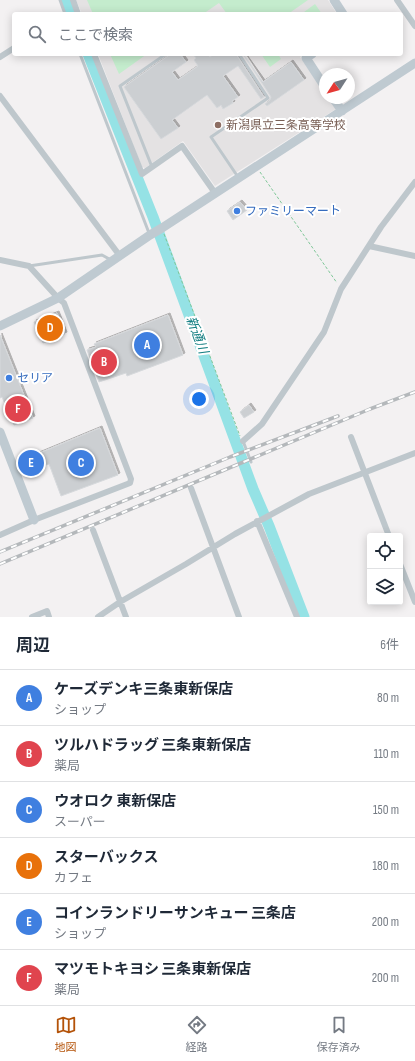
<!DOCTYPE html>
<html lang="ja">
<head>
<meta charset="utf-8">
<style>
  body { margin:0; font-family:"Sofia Sans Condensed","Noto Sans JP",sans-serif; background:#f2f2f3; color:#1f2937 }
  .controls { position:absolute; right:12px; bottom:12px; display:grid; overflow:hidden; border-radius:4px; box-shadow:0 2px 10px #0003 }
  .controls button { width:36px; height:36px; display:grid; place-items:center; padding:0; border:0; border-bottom:1px solid #e0e1e3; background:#fff; color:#1f2937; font:20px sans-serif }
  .compass { position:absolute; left:319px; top:68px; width:36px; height:36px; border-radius:50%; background:#fff; box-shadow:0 2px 10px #0003; rotate:234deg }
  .you { position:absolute; left:199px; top:399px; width:14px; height:14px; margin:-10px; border:3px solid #fff; border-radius:50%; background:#1a73e8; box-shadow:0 0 0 6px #1a73e833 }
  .badge { display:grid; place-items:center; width:26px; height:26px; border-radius:50%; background:#b45309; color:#fff; font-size:13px; font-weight:700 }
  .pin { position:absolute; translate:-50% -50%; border:2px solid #fff; box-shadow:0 1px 4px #0006 }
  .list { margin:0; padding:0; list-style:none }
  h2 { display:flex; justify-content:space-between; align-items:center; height:52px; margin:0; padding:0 16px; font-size:17px }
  h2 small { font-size:13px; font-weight:400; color:#747a83 }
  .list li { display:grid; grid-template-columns:26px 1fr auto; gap:12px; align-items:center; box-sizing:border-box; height:56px; padding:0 16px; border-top:1px solid #e0e1e3 }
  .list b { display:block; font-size:15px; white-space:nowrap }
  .list p { margin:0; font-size:13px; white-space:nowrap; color:#747a83 }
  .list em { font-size:13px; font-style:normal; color:#747a83 }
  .icon { flex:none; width:22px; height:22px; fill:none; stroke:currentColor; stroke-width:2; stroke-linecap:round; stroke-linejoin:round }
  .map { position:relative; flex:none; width:415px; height:617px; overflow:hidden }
  .search { position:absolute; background:#fff; box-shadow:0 2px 10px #0003; left:12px; right:12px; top:12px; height:44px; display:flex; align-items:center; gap:10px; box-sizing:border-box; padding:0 14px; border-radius:4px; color:#747a83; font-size:15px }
  .sheet { height:388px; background:#fff }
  nav { display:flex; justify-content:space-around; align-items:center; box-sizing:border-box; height:56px; border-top:1px solid #e0e1e3; background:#fff; font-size:11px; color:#747a83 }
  nav a { display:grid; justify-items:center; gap:2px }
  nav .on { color:#b45309 }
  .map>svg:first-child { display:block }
</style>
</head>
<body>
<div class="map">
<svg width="415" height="617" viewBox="0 0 415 617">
  <defs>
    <filter id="shadow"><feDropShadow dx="2" dy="-2" stdDeviation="0" flood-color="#0004"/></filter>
  </defs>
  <rect width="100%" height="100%" fill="#f3f1f2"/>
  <!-- education -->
  <path fill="#e4e2e3" d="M76 0H328L337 14H82Z
    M98 54H304L300 57 325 93V98H329L336 109 215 186 183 141 145 168 142 167Z"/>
  <!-- green -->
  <path fill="#c4eccd" d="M87 0H308L288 14H227L219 3 203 14H93Z
    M315 4 322 14H305L304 12Z
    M110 54H147L119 74Z
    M261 54H278L281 59 270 67Z"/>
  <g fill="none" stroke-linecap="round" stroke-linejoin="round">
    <!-- river -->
    <path stroke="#95e2e5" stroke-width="11" d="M66 0 72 14
      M88 54 153 217 253 489 269 526 304 617"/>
  </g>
  <!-- building -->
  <path fill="#cccfd2" stroke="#d6d9dc" filter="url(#shadow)" d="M169 54H180L186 62 172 72 178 80 198 66 194 60 196 58 193 54H208L210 57 214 54H236L264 97 261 99 238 66 223 76 238 97 232 101 233 103 223 109 221 105 217 108 207 95 172 120 178 128 161 139 124 87 168 56Z
    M243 54 263 82 291 62 304 80 267 106 265 104 270 100 271 97Z
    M240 202 247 210 233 220 227 211Z
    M57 313 65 334 43 343 34 322Z
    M168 315 183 355 127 376 126 373 99 382 87 350 96 347 94 344Z
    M0 335 33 418 14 425 2 397 0 398Z
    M249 405 254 412 244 418 240 412Z
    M100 428 118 475 61 496 49 464 22 473 18 462Z"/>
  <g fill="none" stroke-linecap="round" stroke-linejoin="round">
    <!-- path -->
    <path stroke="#7fc798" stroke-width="1" stroke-dasharray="3 2" stroke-linecap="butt" d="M260 172 337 283
      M164 234 240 436"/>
    <!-- lane -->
    <path stroke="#bec7cc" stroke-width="3" d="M60 0 65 14
      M80 54 149 233
      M152 167 120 86 166 54
      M238 177 211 137 268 98 239 54
      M29 266 102 255 111 260
      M243 441 251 462"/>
    <!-- street -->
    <path stroke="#bec7cc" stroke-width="6" d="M73 0 78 14
      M397 0 415 26
      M94 54 142 174 182 146 215 193
      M0 57 14 48
      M0 96 120 256
      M369 246 415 256
      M0 260 29 266 58 298 64 303 131 479 130 483 34 520 0 535
      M351 437 389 536
      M243 441 262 424 324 332 341 289 381 227 415 182
      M191 488 239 617
      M257 521 297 617
      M93 530 126 617
      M400 564 415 602
      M32 617 47 611 49 617
      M98 617 120 602 186 564 235 534 309 494 415 453"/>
    <!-- secondary -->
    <path stroke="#bfcad1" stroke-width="9" d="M334 0 343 14
      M312 54 306 58 325 87
      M333 98 342 111
      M0 326 58 298 150 235 162 228 415 63
      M0 432 34 520"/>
    <defs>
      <path id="rail" d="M0 552 230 457 338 416
        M0 564 370 409 415 392"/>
    </defs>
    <!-- rail casing -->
    <use href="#rail" stroke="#b4b8bb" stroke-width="3.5"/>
    <!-- rail -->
    <use href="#rail" stroke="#fff" stroke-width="2" stroke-dasharray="6" stroke-linecap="butt"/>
  </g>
  <!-- markers -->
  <circle fill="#8d6e63" stroke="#fff" stroke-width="1.5" cx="218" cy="125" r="4"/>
  <g fill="#3f7fe0" stroke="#fff" stroke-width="1.5">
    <circle cx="237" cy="211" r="4"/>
    <circle cx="9" cy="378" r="4"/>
  </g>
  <g text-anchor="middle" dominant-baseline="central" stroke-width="4" stroke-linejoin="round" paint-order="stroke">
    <!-- education labels -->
    <g font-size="12" fill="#785e54" stroke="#fff" text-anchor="start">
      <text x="226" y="125">新潟県立三条高等学校</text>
    </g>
    <!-- shop labels -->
    <g font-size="12" fill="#366cbe" stroke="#fff" text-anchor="start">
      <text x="245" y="211">ファミリーマート</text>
      <text x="17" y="378">セリア</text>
    </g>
    <!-- water labels -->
    <g font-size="13" font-style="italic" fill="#178084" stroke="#fff">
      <text transform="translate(197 335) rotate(69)">新通川</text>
    </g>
  </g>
</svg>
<div class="controls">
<button><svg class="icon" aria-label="locate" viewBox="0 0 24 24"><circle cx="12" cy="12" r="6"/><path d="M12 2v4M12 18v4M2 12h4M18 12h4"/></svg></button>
<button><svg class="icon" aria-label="layers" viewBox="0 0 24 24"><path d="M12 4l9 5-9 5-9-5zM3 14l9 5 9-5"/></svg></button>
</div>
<svg class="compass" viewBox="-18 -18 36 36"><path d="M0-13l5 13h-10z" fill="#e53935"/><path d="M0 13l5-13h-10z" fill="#747a83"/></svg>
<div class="you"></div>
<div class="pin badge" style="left:147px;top:345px;background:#3f7fe0">A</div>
<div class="pin badge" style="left:104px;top:362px;background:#e0444e">B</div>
<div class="pin badge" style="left:81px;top:463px;background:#3f7fe0">C</div>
<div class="pin badge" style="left:50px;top:328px;background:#e8710a">D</div>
<div class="pin badge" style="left:31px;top:463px;background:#3f7fe0">E</div>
<div class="pin badge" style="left:18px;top:409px;background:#e0444e">F</div>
<div class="search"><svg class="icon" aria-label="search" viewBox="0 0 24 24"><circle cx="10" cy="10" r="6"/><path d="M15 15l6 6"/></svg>ここで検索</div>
</div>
<section class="sheet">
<h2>周辺<small>6件</small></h2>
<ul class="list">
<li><span class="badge" style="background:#3f7fe0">A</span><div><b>ケーズデンキ三条東新保店</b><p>ショップ</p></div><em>80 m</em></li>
<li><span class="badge" style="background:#e0444e">B</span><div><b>ツルハドラッグ 三条東新保店</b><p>薬局</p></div><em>110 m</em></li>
<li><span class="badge" style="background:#3f7fe0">C</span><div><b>ウオロク 東新保店</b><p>スーパー</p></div><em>150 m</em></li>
<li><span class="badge" style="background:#e8710a">D</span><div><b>スターバックス</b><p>カフェ</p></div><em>180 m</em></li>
<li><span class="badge" style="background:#3f7fe0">E</span><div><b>コインランドリーサンキュー 三条店</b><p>ショップ</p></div><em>200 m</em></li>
<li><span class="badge" style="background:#e0444e">F</span><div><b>マツモトキヨシ 三条東新保店</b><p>薬局</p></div><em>200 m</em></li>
</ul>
</section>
<nav>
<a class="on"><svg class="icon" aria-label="map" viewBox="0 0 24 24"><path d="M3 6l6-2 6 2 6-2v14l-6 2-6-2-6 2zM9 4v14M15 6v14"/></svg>地図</a>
<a><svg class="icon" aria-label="directions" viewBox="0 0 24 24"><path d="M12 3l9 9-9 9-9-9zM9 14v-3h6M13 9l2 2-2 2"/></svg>経路</a>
<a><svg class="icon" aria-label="saved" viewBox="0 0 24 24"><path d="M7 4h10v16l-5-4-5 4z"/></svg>保存済み</a>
</nav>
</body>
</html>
